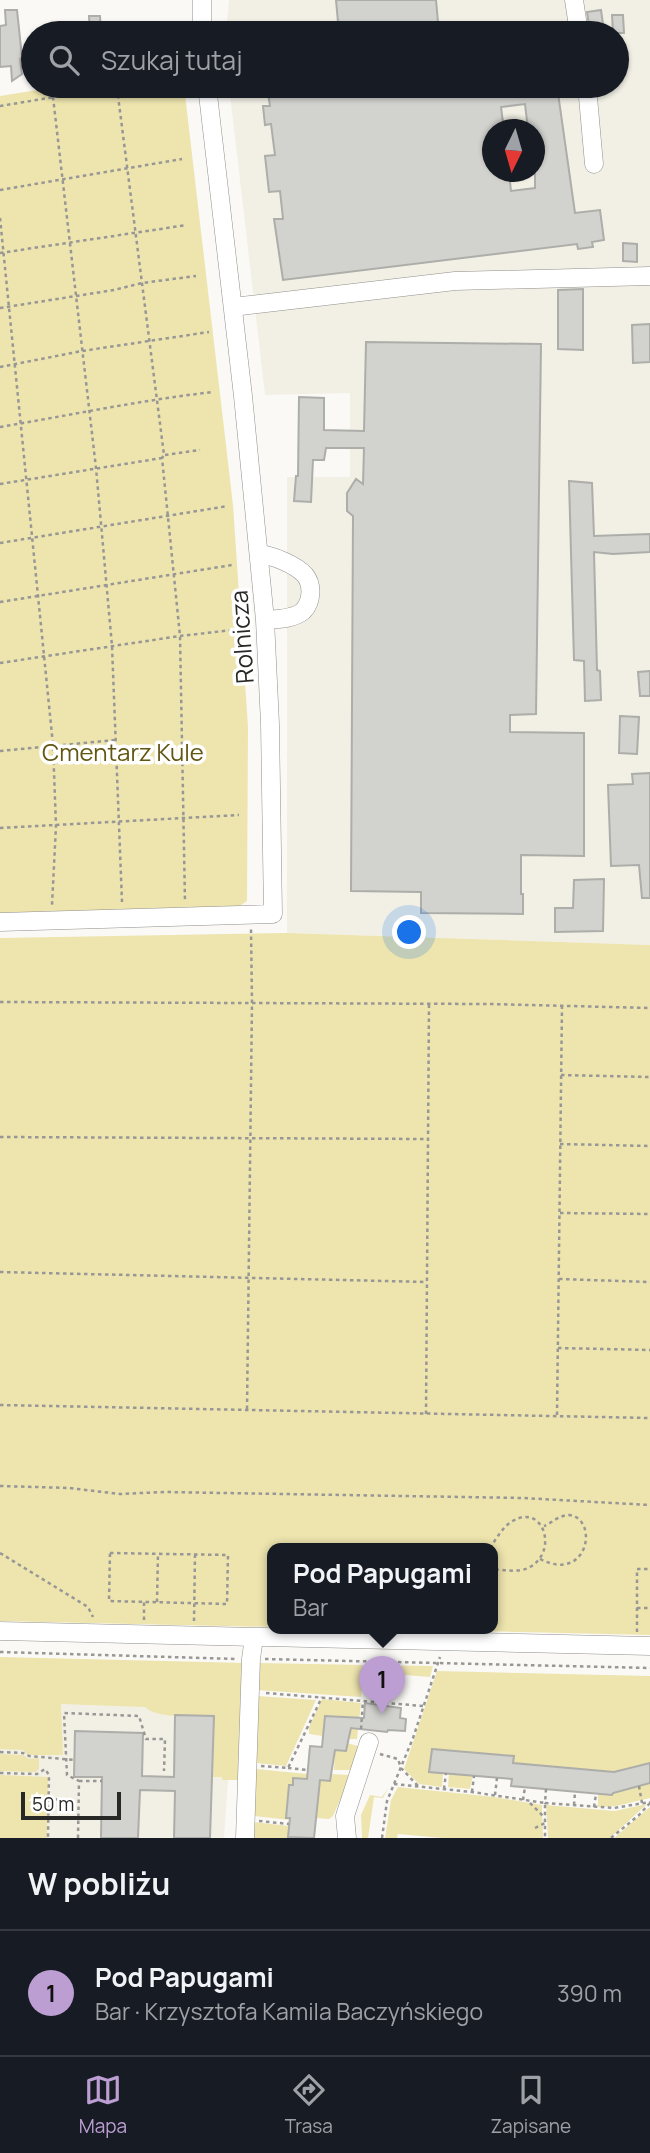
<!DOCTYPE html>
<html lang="pl">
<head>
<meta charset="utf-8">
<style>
  body { margin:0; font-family:Manrope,sans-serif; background:#242831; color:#f1f3f6 }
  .compass { position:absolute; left:482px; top:119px; width:63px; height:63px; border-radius:50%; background:#171b24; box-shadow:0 2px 5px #0004; rotate:185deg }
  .scale { position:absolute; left:21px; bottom:18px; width:100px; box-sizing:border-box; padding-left:7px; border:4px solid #282827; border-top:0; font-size:19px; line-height:24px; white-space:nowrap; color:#282827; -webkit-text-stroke:5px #fff; paint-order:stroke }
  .you { position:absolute; left:410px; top:933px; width:24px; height:24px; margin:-18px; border:5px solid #fff; border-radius:50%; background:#1a73e8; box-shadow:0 0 0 10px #1a73e833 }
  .badge { display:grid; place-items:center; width:46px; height:46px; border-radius:50%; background:#bc9ed3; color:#111; font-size:23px; font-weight:700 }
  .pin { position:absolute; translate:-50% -58px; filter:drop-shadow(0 2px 4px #0008) }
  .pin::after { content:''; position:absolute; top:37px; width:24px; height:21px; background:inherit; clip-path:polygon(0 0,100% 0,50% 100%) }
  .popup { position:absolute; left:267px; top:1543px; width:231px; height:91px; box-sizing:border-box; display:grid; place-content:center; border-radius:14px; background:#171b24; filter:drop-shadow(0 2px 5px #0005); font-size:23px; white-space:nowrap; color:#9ea1a6 }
  .popup b { font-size:26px; color:#f1f3f6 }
  .popup::after { content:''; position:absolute; left:50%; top:100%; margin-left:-14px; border:14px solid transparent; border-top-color:#171b24 }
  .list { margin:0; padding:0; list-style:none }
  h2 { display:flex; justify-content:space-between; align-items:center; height:91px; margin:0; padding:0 28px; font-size:30px }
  h2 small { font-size:23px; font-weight:400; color:#9ea1a6 }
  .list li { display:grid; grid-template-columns:46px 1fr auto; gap:21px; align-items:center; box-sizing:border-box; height:126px; padding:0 28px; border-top:2px solid #363941 }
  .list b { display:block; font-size:26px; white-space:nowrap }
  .list p { margin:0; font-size:23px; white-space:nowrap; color:#9ea1a6 }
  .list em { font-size:23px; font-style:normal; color:#9ea1a6 }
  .icon { flex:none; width:38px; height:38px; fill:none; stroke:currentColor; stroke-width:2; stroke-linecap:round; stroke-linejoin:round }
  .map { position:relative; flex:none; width:650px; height:1838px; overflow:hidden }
  .search { position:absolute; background:#171b24; box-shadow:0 2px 5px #0004; left:21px; right:21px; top:21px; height:77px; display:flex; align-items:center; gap:18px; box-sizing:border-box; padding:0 24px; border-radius:38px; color:#9ea1a6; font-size:26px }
  .sheet { height:217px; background:#171b24 }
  nav { display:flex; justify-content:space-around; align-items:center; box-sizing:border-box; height:98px; border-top:2px solid #363941; background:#171b24; font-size:19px; color:#9ea1a6 }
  nav a { display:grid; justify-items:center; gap:4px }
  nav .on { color:#bc9ed3 }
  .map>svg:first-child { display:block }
</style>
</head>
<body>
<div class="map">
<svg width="650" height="1838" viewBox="0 0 650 1838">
  <rect width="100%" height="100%" fill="#faf9f6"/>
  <!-- built -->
  <path fill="#f2f0e5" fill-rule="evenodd" d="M229 0H650V945L287 933V477H350V393L265 395 229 86H617V33H226ZM492 130H534V172H492Z
    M0 1680 235 1684 224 1838H0Z"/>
  <!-- green -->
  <path fill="#ede4ae" d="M63 86H184L233 505 248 727 247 901 238 907 0 915V96Z
    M287 933 650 945V1635L343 1628H492V1548H272V1627L0 1621V938Z
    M0 1657 245 1663 240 1780H222V1777H213L214 1717C197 1716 156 1719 145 1707L61 1704 63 1755H28L23 1750 0 1749Z
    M258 1663 363 1665 361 1697 257 1690Z
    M369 1665 433 1666 430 1677 368 1672Z
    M437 1671 650 1676V1763L614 1772 513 1763 514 1757 432 1749 429 1771 443 1773 442 1787 419 1784 404 1769Z
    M257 1696 316 1700 286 1766 256 1763Z
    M322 1699 361 1703 357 1739H350L351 1717 325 1716 323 1736 309 1734V1727Z
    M347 1743 358 1746 352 1770H334L335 1750Z
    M0 1754 23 1755 29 1759 39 1758V1769L35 1772 0 1771Z
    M256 1769 307 1774V1779L293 1778V1785L289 1786 286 1817 290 1818V1820L254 1816Z
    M449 1773 473 1775 470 1789 448 1787Z
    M331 1774 349 1775 350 1777 333 1816 329 1819 316 1818 320 1780 330 1781Z
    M0 1775 48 1777 47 1838H0Z
    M650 1783V1798L616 1806 598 1807V1794L612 1795 613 1786Z
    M398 1787 494 1797 542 1805 543 1838H442L398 1834 397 1838H385L391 1800Z
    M388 1788 383 1798 374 1797 368 1838H362L361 1815 370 1795 382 1797Z
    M647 1804 610 1838H548L546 1805 615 1811Z
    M650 1807V1838H614Z
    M253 1822 289 1826 288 1836 298 1838H252Z"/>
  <!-- building -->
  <path fill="#d2d2ce" stroke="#adada9" stroke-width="2" fill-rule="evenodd" d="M336 0H436L439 33H339Z
    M5 10H17L22 57 20 59 22 74 12 81 11 66 0 67V26L6 25Z
    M601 10 603 24 589 25 587 12Z
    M612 15H623L624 33H613Z
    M89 16H100L101 33H90Z
    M267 86H364V92L417 86H557L575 213 600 210 604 240 592 242 593 247 578 249 577 244 283 280 274 219H283L280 191 269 192 265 156 275 155 271 124 265 125 263 106H270ZM525 104 528 130H535V188L511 191 509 172H493V130H504L501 107Z
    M623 243 637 244V262L623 261Z
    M583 289V350L558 349V290Z
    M650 324V362L633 363 632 325Z
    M366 342 541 344 536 714 510 715V732L584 733V856L521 855V894H523V914L421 913V892L351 891 353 516 347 511V493L356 479 363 484 364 448H326L324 460H313L311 502 294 501 296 476H298L299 397 324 398V430L364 431Z
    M569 481 592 483 594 536 650 534V552L613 554 594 552 597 670 600 671 601 700 585 701 584 661 574 660Z
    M650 671V696H640L638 672Z
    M620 716 639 717 637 754 619 753Z
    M650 773V898H642L639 865 611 866 608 785 633 784 632 774Z
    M604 879 603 931 555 932V908H573L574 880Z
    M365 1703 401 1708 400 1718 406 1719 405 1731 388 1730 387 1732 351 1728 346 1751 335 1750 330 1781 320 1780 314 1838 288 1837 290 1818H286L289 1785H293V1778L307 1779 310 1746 322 1747 325 1716 364 1718Z
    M175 1715 214 1716 210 1838H174L175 1791 140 1790 138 1838H101L102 1777H74L75 1731 143 1733 142 1776 174 1777Z
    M432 1749 514 1756 513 1763 614 1772 650 1763V1783L613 1793 612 1795 511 1786 512 1779 429 1772Z"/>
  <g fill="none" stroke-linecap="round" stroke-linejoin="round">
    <defs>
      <path id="minor" d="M574 0 579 33
        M202 33V0
        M587 86 594 164
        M233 307 455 281 650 276
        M259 554C272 555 296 565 305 575 313 585 312 602 303 611 294 619 277 619 265 620
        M0 922 273 914 270 724 265 620 243 396 207 86
        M0 1631 650 1646
        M245 1838 251 1659 254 1637
        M347 1838 345 1816 369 1742"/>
    </defs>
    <!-- minor casing -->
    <use href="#minor" stroke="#908f8c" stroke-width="19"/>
    <!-- path -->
    <path stroke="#989795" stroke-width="2.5" stroke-dasharray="3.5 3.5" stroke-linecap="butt" d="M118 88 135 86
      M53 97 96 468 112 646 122 902
      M0 106 115 87 117 88 164 455 162 458 180 636 185 902
      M0 190 182 159
      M0 218 53 745 56 826 52 905
      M0 253 187 225
      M0 308 114 290 142 283 196 276
      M0 367 82 351 209 332
      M0 427C71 415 142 400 213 392
      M165 455 200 450
      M0 484 162 458
      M0 543 228 506
      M0 602 232 565
      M0 663 180 636 250 628
      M0 751 115 740
      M0 828 239 815
      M0 1002 489 1004 650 1008
      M561 1075 650 1077
      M0 1137 428 1139
      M560 1144 650 1146
      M560 1213 650 1214
      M0 1272 427 1282
      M559 1279 650 1282
      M558 1348 650 1350
      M0 1405 650 1418
      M247 1409 252 1003 251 929
      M426 1414 429 1004
      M557 1415 562 1006
      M0 1486 69 1488 120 1494 164 1492 523 1498 650 1505
      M490 1548C496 1539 502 1528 511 1522 543 1501 559 1551 530 1567 520 1573 504 1570 492 1569
      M0 1553 88 1607 93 1617
      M110 1553 228 1555 227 1604 109 1601Z
      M540 1559C589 1584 599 1518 569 1515 559 1515 552 1523 544 1526
      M157 1602 158 1554
      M637 1608H650
      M144 1620V1602
      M194 1621 195 1555
      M637 1632V1569H650
      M0 1652 237 1659
      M265 1659 650 1668
      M266 1693 423 1706
      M361 1729 363 1701
      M0 1752 23 1753 29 1756 75 1760
      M380 1754 398 1759 401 1768 418 1786
      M261 1766 288 1768 322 1697
      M288 1768 307 1770
      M0 1773 37 1774 45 1769 49 1775 48 1838
      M79 1781H102
      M394 1784 472 1792 545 1803V1838
      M639 1786 642 1803
      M444 1789 446 1773
      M546 1789 545 1803 614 1808 650 1802
      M472 1792 474 1776
      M495 1795 497 1778
      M49 1799 77 1800
      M523 1800 525 1787
      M530 1803 545 1818
      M574 1805 575 1792
      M594 1807 596 1794
      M259 1821 289 1824
      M535 1828 545 1823
      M78 1838 79 1781 67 1775 64 1713 139 1716 146 1739H165L164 1771
      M382 1838 387 1801 413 1738 440 1657
      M611 1838 639 1815 650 1803"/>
    <!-- minor -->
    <use href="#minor" stroke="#fff" stroke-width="18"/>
  </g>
  <g text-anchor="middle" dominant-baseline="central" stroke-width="7" stroke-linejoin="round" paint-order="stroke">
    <!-- street labels -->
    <g font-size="24" fill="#282827" stroke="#fff">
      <text transform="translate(241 637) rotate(-94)">Rolnicza</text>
    </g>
    <!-- park labels -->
    <g font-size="24" fill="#625610" stroke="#fff">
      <text x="123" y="751">Cmentarz Kule</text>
    </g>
  </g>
</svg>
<svg class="compass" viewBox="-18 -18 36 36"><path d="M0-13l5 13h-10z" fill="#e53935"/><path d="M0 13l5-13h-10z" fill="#9ea1a6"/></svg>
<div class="scale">50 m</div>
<div class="you"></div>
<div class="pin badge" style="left:382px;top:1714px">1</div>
<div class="popup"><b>Pod Papugami</b>Bar</div>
<div class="search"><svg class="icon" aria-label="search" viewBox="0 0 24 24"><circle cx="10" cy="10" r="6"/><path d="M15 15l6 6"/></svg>Szukaj tutaj</div>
</div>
<section class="sheet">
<h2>W pobliżu<small></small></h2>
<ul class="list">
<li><span class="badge">1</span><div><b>Pod Papugami</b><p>Bar · Krzysztofa Kamila Baczyńskiego</p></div><em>390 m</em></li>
</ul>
</section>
<nav>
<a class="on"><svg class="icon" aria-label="map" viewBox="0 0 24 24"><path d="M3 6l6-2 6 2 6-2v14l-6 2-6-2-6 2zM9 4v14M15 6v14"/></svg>Mapa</a>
<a><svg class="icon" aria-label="directions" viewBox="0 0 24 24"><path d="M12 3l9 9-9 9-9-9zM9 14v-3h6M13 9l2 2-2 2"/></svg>Trasa</a>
<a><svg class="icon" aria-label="saved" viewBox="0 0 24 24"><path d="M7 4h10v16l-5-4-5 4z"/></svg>Zapisane</a>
</nav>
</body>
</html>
